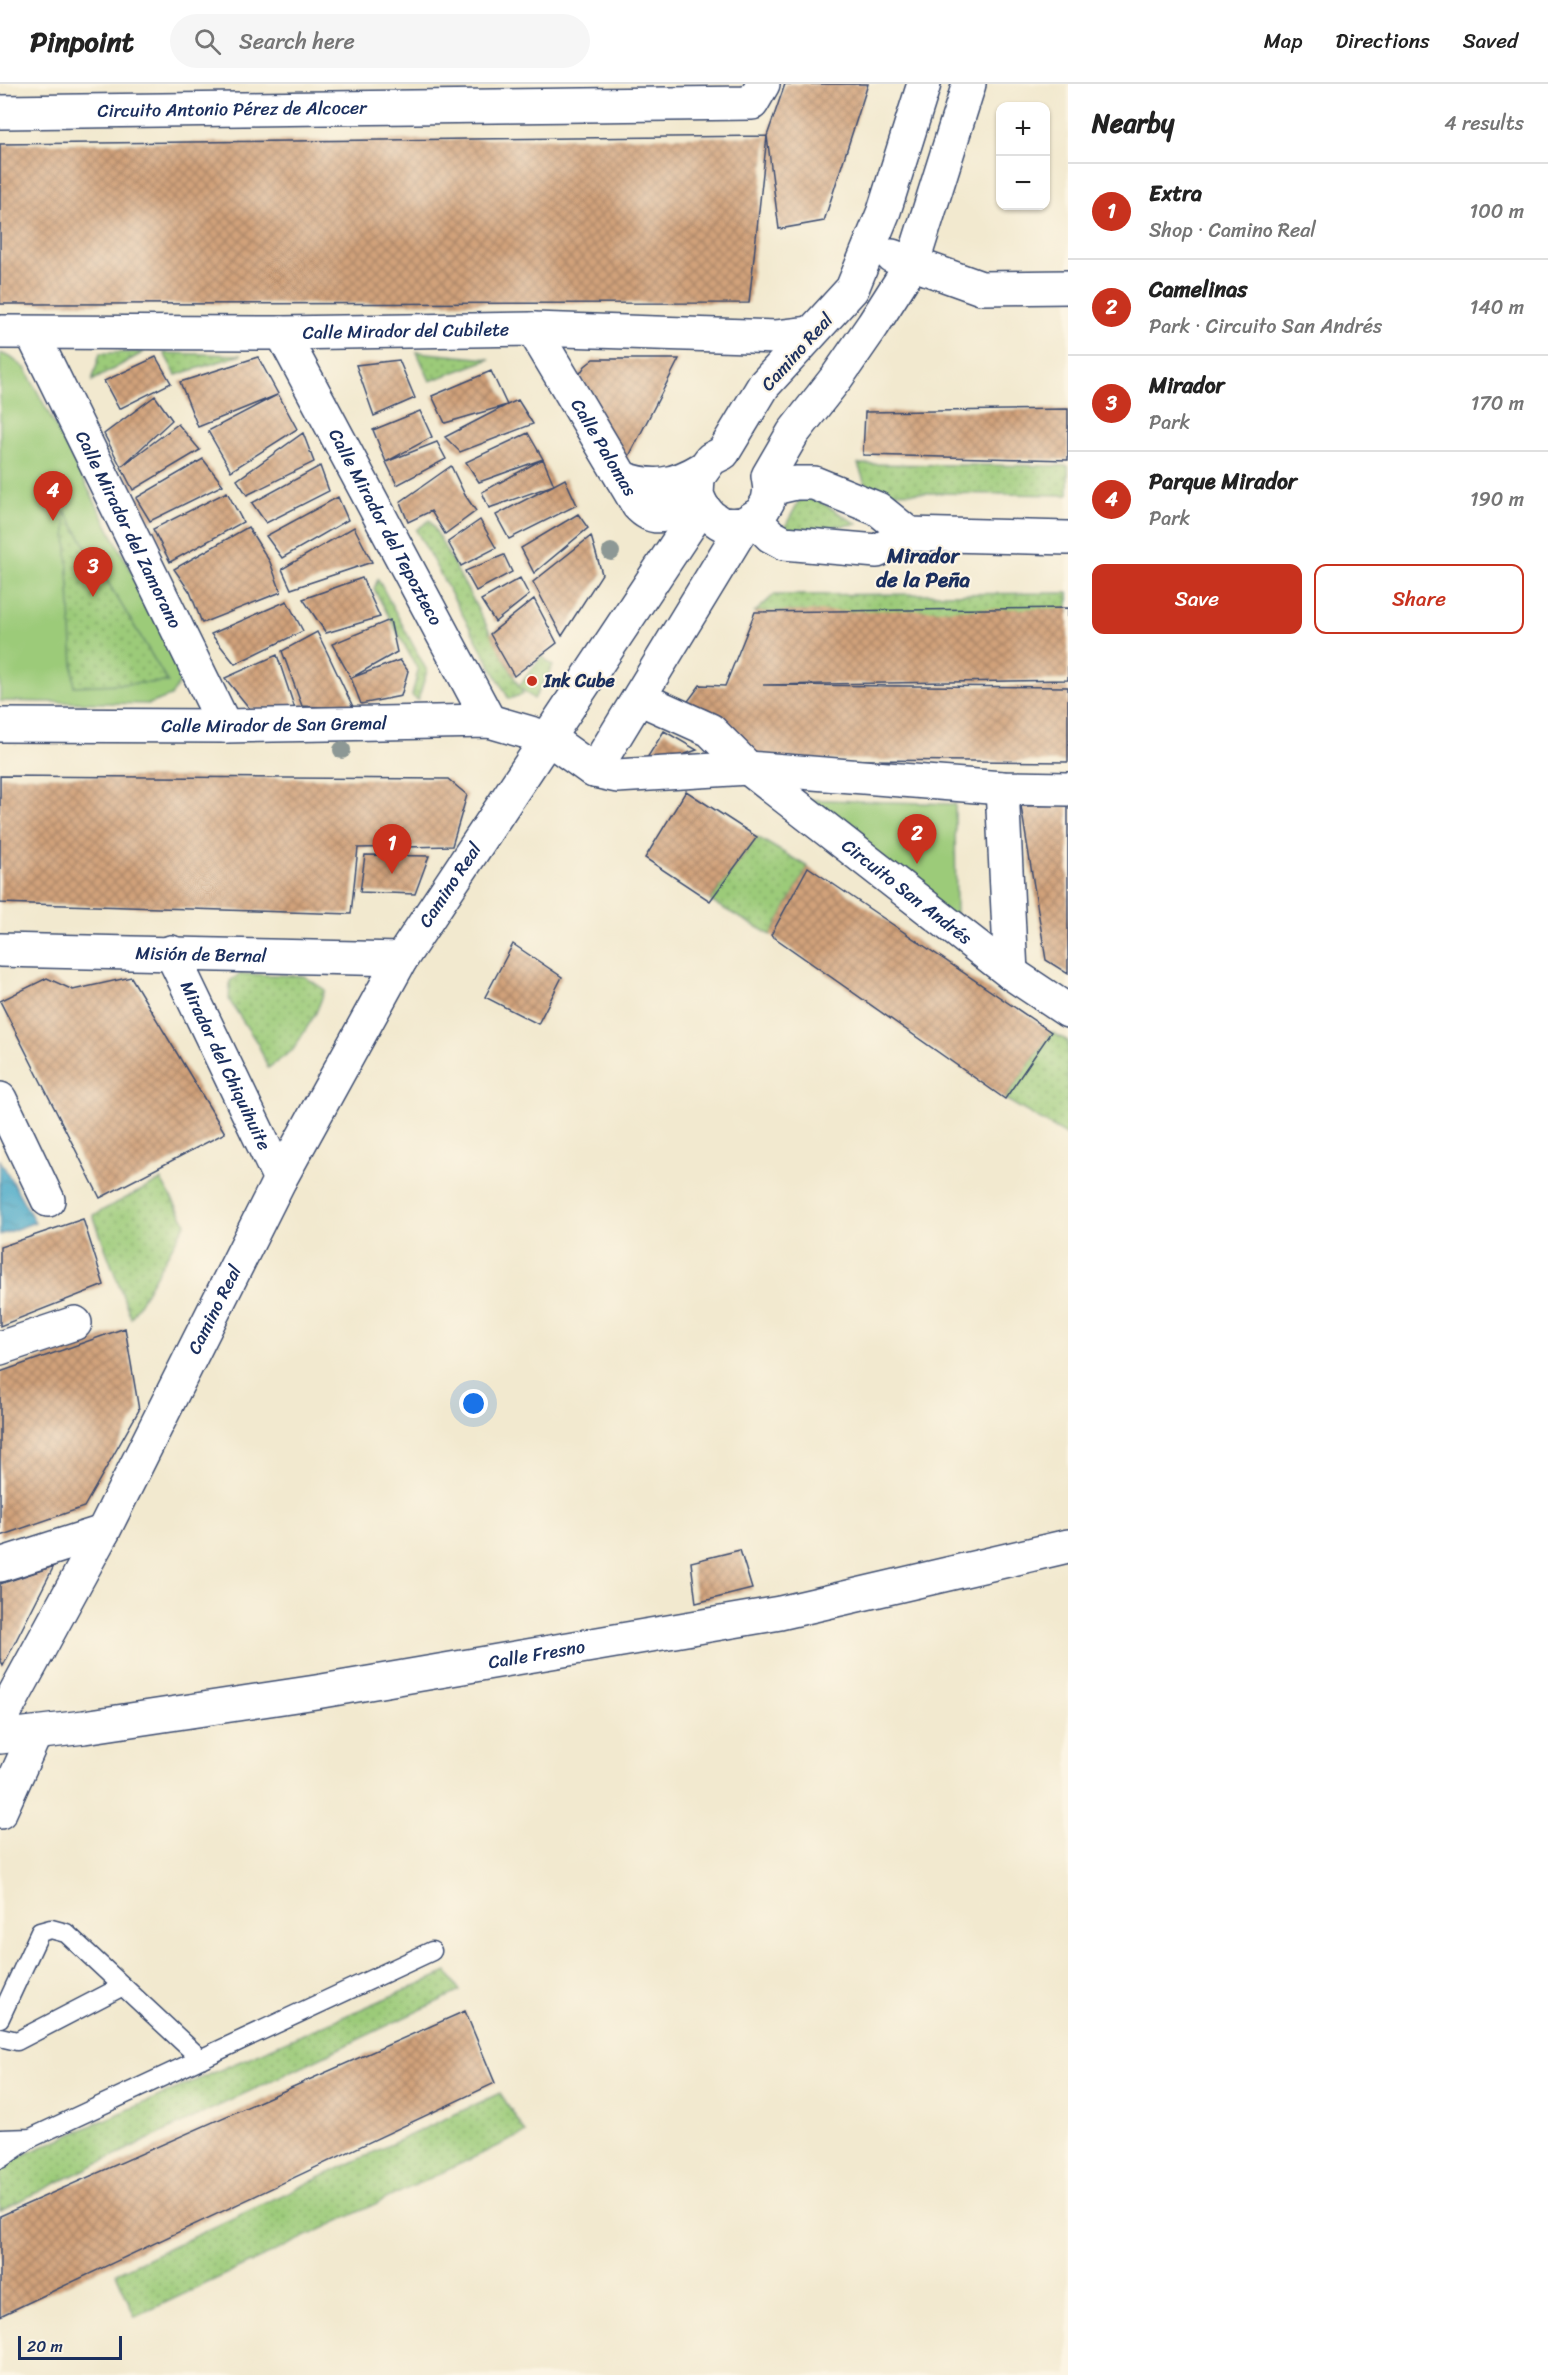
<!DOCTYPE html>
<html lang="en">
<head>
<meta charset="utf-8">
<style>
  body { margin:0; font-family:Sriracha,sans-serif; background:#f6f6f6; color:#222 }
  .controls { position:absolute; right:18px; top:18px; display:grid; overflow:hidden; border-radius:12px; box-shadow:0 2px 4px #0004 }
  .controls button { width:54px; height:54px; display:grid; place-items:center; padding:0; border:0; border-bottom:2px solid #e0e0e0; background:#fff; color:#222; font:30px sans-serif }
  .scale { position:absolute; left:18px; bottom:15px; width:104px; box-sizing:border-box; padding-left:6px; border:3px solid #1b2f5e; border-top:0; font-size:16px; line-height:21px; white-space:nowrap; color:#1b2f5e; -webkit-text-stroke:4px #fcf5e5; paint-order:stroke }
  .you { position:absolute; left:474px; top:1320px; width:21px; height:21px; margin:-15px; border:4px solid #fff; border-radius:50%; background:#1a73e8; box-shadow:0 0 0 9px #1a73e833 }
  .badge { display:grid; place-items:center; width:39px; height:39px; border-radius:50%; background:#c8321e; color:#fff; font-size:20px; font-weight:700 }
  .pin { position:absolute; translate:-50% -50px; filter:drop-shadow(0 2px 3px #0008) }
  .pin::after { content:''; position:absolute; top:32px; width:21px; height:18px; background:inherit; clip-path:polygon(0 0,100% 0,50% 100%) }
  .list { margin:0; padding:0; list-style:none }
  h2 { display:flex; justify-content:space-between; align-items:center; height:78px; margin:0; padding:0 24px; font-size:26px }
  h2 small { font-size:20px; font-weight:400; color:#767676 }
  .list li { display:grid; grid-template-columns:39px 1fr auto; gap:18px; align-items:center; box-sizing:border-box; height:96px; padding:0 24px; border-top:2px solid #e0e0e0 }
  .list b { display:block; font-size:22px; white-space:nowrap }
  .list p { margin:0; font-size:20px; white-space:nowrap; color:#767676 }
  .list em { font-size:20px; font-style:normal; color:#767676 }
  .actions { display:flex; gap:12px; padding:18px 24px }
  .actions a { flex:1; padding:14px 0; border:2px solid #c8321e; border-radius:12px; text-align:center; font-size:21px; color:#c8321e }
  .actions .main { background:#c8321e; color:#fff }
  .icon { flex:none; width:33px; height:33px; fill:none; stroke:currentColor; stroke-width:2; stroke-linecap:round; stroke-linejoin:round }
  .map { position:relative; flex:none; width:1068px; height:2291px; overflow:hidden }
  header { display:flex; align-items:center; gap:36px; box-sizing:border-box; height:84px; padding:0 30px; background:#fff; border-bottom:2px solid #e0e0e0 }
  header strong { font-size:28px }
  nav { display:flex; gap:33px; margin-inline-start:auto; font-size:21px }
  .search { width:420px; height:54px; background:#f6f6f6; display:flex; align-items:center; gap:15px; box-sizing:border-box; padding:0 21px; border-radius:33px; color:#767676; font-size:22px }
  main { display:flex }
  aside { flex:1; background:#fff }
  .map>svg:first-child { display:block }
</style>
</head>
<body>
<header>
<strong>Pinpoint</strong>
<div class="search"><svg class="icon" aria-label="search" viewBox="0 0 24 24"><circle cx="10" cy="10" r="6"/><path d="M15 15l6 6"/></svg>Search here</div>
<nav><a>Map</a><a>Directions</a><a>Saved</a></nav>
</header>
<main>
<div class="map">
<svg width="1068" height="2291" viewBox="0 0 1068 2291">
  <defs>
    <pattern id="garden-dots" width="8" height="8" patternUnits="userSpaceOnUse" patternTransform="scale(1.5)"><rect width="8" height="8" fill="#9ccb79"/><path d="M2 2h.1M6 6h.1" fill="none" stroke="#7ea566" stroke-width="1.8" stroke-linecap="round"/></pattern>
    <pattern id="water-ripples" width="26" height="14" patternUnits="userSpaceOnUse" patternTransform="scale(1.5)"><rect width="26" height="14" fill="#49a9c8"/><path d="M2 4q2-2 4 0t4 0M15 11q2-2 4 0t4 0" fill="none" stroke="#3c8aa6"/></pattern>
    <pattern id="building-cross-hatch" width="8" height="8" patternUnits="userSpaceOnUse" patternTransform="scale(1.5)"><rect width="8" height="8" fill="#d1a27a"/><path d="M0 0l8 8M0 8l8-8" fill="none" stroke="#a98467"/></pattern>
  </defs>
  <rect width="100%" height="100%" fill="#fcf5e5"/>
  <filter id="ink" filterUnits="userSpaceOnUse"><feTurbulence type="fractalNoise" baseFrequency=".0167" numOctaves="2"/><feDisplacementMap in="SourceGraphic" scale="12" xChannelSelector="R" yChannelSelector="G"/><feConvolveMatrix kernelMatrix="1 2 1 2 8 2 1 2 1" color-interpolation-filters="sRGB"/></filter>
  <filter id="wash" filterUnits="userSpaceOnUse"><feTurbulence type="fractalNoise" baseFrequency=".008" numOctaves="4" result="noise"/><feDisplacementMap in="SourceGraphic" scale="24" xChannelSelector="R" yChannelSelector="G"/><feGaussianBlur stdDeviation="1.35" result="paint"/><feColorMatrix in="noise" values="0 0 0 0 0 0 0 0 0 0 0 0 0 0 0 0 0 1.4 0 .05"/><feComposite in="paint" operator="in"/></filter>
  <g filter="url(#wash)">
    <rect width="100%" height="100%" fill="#f2e9cf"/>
    <!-- park -->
    <path fill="#9ccb79" stroke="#5c7d6c" stroke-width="1.5" d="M0 269 10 273 25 284 185 590 171 612 149 620 0 617Z
      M795 715 955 720 956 840Z"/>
    <!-- garden -->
    <path fill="url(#garden-dots)" stroke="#5c7d6c" stroke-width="1.5" d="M144 268 92 297 100 269Z
      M417 268 489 275H490L430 297Z
      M164 269 241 271 176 291Z
      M858 380 1068 382V411L868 408Z
      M804 408 857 440 782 448Z
      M65 427 168 598 74 602Z
      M430 436 519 602 542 572 553 582 534 615 520 604 523 610 509 615 416 446Z
      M378 495 427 587 418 616 412 612 418 586 374 505Z
      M1068 509V528H755L774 511Z
      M757 753 808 783 771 851 710 817Z
      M240 890 304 892 325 906 316 929 293 966 268 984 258 960 229 916 230 897Z
      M1051 948 1068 957V1052L1005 1015Z
      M161 1096 186 1139 131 1234 93 1131Z
      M447 1888 460 1907 0 2126V2081Z
      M500 2009 526 2049 135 2233 116 2189Z"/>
    <!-- water -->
    <path fill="url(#water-ripples)" stroke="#326c93" stroke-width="1.5" d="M0 1076 35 1138 0 1151Z"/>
    <g id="blocks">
      <!-- building -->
      <path fill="url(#building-cross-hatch)" d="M785 0H868L824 137 779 145 767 52Z
        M767 52 749 219 0 220V60Z
        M156 273 171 299 119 325 104 297Z
        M258 273 297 345 231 387 208 347 277 311 198 343 180 298Z
        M594 275H679L624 382 579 291 585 282Z
        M399 276 415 314 374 332 356 281Z
        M491 287 507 321 518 316 533 340 460 368 445 353 507 321 445 339 432 312Z
        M155 312 172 336 122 382 178 340 200 366 133 406 104 350Z
        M1068 325V376L863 371 865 328Z
        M420 327 432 353 386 378 373 346Z
        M303 349 314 378 247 411 237 396Z
        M528 349 543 375 554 401 565 395 577 421 509 455 496 431 554 401 489 424 482 408 543 375 479 398 466 378Z
        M437 358 446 375 397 401 386 378Z
        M203 375 223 401 150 437 136 414Z
        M320 382 329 407 266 439 252 419Z
        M451 382 465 411 476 427 445 450 431 427 408 438 400 418Z
        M227 408 243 438 170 478 153 445Z
        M338 413 348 436 282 474 266 452Z
        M578 430 588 444 534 489 521 464Z
        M480 436 496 464 461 482 448 458Z
        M248 443 270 478 281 508 202 539 190 508 174 485Z
        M354 443 372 478 291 505 282 485Z
        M591 452 602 490 562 552 533 498Z
        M504 471 512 488 476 507 465 487Z
        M362 494 380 533 326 549 303 515Z
        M520 494 529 511 495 538 481 516Z
        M534 515 557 559 514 592 490 550Z
        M287 517 303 547 235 580 211 550Z
        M1068 524V596L763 601 1068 603V678L761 675 683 624 700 601 725 602 755 528Z
        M390 536 397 568 351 594 332 560Z
        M317 548 327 568 354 625 302 622 282 567Z
        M277 571 295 625H250L225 594Z
        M400 576 408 587 401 612 361 620 351 594Z
        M664 647 697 666 640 685Z
        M0 692 448 695 467 711 452 762 358 764 351 830 0 819Z
        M686 707 757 753 710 817 645 774Z
        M1068 721V890L1046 876 1021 722Z
        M365 771 429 772 415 810 360 808Z
        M808 783 1051 948 1005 1015 771 851Z
        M513 860 562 893 538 940 485 913Z
        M131 893 225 1049 100 1114 0 917 47 894 73 906Z
        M83 1135 104 1201 0 1242V1163Z
        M125 1244 139 1326 84 1423 0 1452V1288Z
        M740 1466 752 1505 696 1519 691 1478Z
        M54 1482 3 1582 0 1574V1500Z
        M465 1927 495 1999 0 2232V2132Z"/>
    </g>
  </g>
  <g filter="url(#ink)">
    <use href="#blocks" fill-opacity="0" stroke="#3b4b6f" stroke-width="1.5"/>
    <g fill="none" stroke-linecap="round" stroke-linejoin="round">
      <defs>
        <path id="service" d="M0 1934 40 1848 51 1845 66 1849 201 1975
          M0 1953 17 1957 123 1902
          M0 2055 31 2054
          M0 2075 31 2054 432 1867"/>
        <g id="minor">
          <path d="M924 0 884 127 852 205 764 301 723 369 711 375 698 393 697 411 702 422 710 432 720 439 732 441 745 439 761 429 768 417 770 405 768 392 793 349 837 293 873 241 913 178 969 0"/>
          <path id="s1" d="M0 28 752 19 763 0"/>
          <path d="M892 172 981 204 1068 203"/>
          <path id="s2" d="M533 245 638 421C659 444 677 425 697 411"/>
          <path id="s3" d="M0 248 282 249 533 245 777 253 811 249"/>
          <path id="s4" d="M32 249 225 642"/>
          <path id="s5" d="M282 249 489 637"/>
          <path d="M622 394C653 405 674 402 702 385"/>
          <path d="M770 405 796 399H814L878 425 909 450"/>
          <path d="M754 435 771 452 784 459 877 467 909 450 1068 454"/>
          <path id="s6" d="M639 614 710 646 748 684 1011 889 1068 927"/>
          <path id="s7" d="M0 641 225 642 489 637 548 654 594 687 617 692 748 684 1002 704 1068 705"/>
          <path d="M594 687 745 439"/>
          <path d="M1002 704 1011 889"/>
          <path id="s8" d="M0 866 401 875"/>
          <path id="s9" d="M171 868 280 1095"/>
          <path d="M0 1015 48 1116"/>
          <path d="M0 1264 75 1239"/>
          <path d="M0 1481 103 1448"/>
          <path id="s10" d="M0 1637 103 1448 280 1095 401 875 702 422"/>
          <path id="s11" d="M0 1653 84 1643 316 1608 780 1529 1068 1462"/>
          <path d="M0 1728 35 1650"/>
        </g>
      </defs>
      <!-- service casing -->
      <use href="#service" stroke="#3b4b6f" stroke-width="21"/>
      <!-- minor casing -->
      <use href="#minor" stroke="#3b4b6f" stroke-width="36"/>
      <!-- service -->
      <use href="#service" stroke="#fff" stroke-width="18"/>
      <!-- minor -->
      <use href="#minor" stroke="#fff" stroke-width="33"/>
    </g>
    <!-- trees -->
    <g fill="#8d9895">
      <circle cx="611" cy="468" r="9"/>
      <circle cx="342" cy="666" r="9"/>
    </g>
  </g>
  <!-- markers -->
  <circle fill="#c8321e" stroke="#fcf5e5" stroke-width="2" cx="532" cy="597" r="6"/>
  <g text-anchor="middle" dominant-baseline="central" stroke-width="4.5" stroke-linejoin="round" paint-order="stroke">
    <!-- street labels -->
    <g font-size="18" fill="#1b2f5e" stroke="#fcf5e5">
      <text stroke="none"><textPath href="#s1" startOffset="232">Circuito Antonio Pérez de Alcocer</textPath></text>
      <text stroke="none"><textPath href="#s3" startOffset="406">Calle Mirador del Cubilete</textPath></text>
      <text transform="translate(797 268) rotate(-48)">Camino Real</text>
      <text stroke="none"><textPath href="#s2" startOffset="138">Calle Palomas</textPath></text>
      <text stroke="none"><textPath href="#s5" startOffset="220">Calle Mirador del Tepozteco</textPath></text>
      <text stroke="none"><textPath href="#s4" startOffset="219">Calle Mirador del Zamorano</textPath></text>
      <text stroke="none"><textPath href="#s7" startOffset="274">Calle Mirador de San Gremal</textPath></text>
      <text stroke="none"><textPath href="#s10" startOffset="950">Camino Real</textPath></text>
      <text stroke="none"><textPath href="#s6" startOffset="333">Circuito San Andrés</textPath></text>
      <text stroke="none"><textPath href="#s8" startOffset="201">Misión de Bernal</textPath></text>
      <text stroke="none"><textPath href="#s9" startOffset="126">Mirador del Chiquihuite</textPath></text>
      <text stroke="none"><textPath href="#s10" startOffset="464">Camino Real</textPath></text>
      <text stroke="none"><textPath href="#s11" startOffset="543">Calle Fresno</textPath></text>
    </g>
    <!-- poi labels -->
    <g font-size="18" font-weight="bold" fill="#1b2f5e" stroke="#fcf5e5" text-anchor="start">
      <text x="544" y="597">Ink Cube</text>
    </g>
    <!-- quarter labels -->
    <g font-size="21" font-weight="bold" fill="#1b2f5e" stroke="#fcf5e5">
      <text x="923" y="472">Mirador<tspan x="923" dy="24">de la Peña</tspan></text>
    </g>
  </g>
</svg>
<div class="controls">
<button>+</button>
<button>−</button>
</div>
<div class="scale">20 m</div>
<div class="you"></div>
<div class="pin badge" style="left:392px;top:790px">1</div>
<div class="pin badge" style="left:917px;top:780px">2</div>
<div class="pin badge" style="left:93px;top:513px">3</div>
<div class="pin badge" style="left:53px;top:437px">4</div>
</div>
<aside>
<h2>Nearby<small>4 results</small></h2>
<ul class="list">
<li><span class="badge">1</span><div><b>Extra</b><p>Shop · Camino Real</p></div><em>100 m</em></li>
<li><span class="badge">2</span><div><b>Camelinas</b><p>Park · Circuito San Andrés</p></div><em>140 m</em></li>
<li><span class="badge">3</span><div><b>Mirador</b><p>Park</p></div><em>170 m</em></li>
<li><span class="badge">4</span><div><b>Parque Mirador</b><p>Park</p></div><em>190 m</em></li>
</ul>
<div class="actions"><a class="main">Save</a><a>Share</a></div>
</aside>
</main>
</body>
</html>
